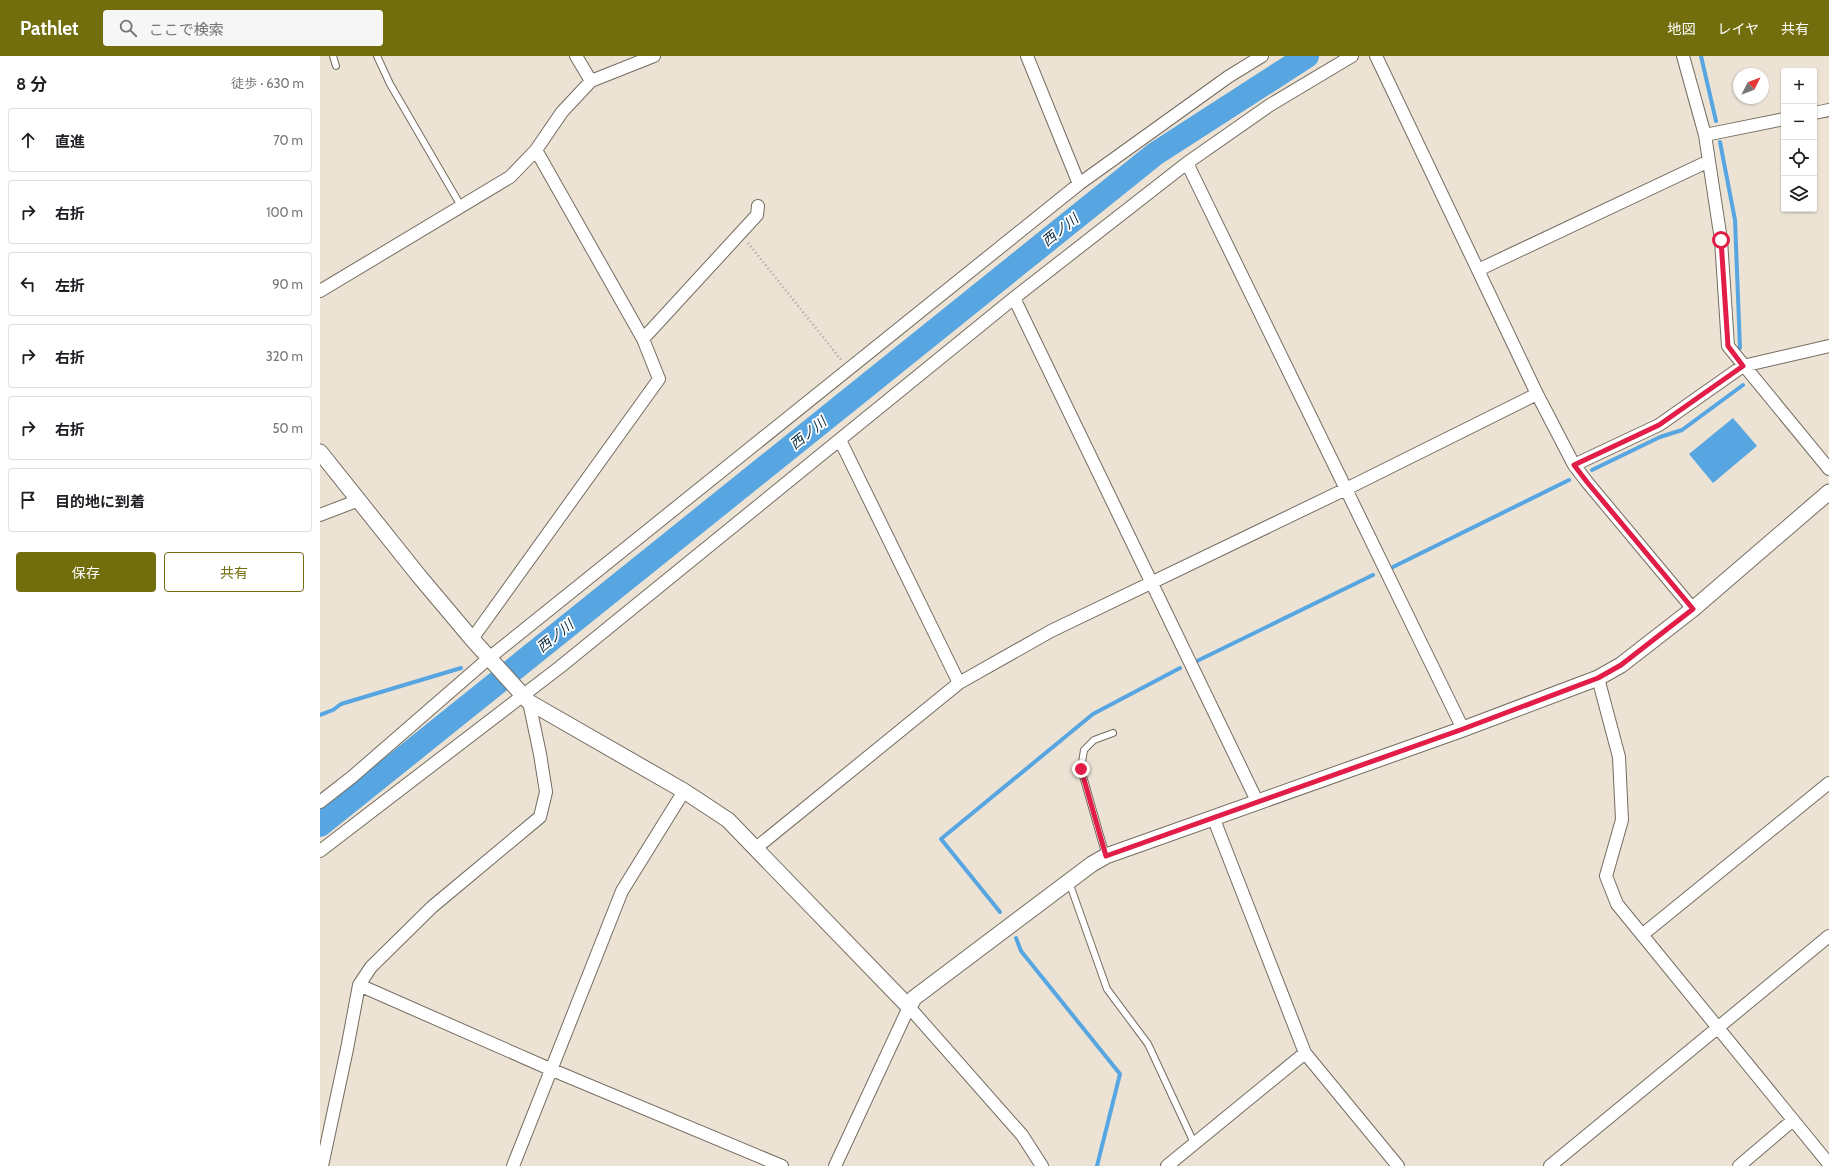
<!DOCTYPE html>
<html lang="ja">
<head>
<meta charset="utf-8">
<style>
  body { margin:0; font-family:Cabin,"Noto Sans JP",sans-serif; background:#f6f6f6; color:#202124 }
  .controls { position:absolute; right:12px; top:12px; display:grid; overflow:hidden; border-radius:4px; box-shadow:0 1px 3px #0004 }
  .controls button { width:36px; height:36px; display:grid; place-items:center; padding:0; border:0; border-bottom:1px solid #e0e0e0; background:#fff; color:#202124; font:20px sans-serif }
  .compass { position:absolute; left:1413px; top:12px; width:36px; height:36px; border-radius:50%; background:#fff; box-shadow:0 1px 3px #0004; rotate:48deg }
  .stop { position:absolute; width:12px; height:12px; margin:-9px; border:3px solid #e11d48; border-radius:50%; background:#fff }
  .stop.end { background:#e11d48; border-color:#fff; box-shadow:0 1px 4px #0008 }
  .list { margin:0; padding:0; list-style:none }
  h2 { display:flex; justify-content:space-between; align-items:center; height:52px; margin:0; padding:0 16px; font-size:17px }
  h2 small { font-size:13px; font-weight:400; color:#757577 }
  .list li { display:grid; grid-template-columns:26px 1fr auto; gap:12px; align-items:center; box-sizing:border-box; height:64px; margin:0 8px 8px; padding:0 8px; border:1px solid #e0e0e0; border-radius:4px }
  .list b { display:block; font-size:15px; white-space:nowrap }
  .list em { font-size:13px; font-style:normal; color:#757577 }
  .actions { display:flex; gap:8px; padding:12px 16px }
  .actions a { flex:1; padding:9px 0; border:1px solid #736e0d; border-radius:4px; text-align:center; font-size:14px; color:#736e0d }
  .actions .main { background:#736e0d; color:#fff }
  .icon { flex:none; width:22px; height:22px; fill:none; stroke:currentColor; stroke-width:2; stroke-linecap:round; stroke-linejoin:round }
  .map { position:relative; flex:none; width:1509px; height:1110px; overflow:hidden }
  header { display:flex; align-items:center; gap:24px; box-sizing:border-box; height:56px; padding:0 20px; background:#736e0d; color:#fff }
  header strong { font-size:19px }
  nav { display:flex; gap:22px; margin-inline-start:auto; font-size:14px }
  .search { width:280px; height:36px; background:#f6f6f6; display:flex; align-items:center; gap:10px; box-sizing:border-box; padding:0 14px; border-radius:4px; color:#757577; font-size:15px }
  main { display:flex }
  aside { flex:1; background:#fff }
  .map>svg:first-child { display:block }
</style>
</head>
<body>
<header>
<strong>Pathlet</strong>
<div class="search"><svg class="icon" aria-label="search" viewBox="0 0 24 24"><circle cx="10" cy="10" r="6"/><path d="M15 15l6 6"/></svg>ここで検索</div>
<nav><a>地図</a><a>レイヤ</a><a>共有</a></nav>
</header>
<main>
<aside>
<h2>8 分<small>徒歩 · 630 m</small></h2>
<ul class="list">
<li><svg class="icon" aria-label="ahead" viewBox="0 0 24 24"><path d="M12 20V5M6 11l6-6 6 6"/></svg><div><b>直進</b></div><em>70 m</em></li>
<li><svg class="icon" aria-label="right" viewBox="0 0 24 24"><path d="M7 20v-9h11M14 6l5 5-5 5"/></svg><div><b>右折</b></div><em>100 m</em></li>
<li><svg class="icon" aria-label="left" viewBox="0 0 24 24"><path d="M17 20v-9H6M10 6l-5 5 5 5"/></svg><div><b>左折</b></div><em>90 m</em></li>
<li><svg class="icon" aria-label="right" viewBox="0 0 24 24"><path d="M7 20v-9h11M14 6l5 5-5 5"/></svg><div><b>右折</b></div><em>320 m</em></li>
<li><svg class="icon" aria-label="right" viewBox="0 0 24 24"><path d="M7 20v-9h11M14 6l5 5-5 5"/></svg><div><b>右折</b></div><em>50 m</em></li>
<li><svg class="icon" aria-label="arrive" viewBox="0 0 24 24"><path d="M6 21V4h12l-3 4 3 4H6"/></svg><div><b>目的地に到着</b></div></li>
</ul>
<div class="actions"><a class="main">保存</a><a>共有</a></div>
</aside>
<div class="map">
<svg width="1509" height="1110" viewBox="0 0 1509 1110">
  <rect width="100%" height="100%" fill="#ece3d5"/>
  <!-- water -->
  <path fill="#57a6e1" d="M1413 362 1437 390 1393 427 1369 398Z"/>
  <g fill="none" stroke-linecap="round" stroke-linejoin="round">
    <!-- stream -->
    <path stroke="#57a6e1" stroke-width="4" d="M1381 0 1396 65
      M1400 86 1415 164 1420 292
      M1272 414 1340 381 1362 374 1423 329
      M1073 511 1249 424
      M877 605 1053 519
      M0 659 13 654 21 648 141 612
      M680 856 621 783 773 658 860 612
      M696 882 701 895 800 1018 777 1110"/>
    <!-- river -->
    <path stroke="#57a6e1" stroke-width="24" d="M0 769 835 98 987 0"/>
    <defs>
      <path id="service" d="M13 0 16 10
        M57 0 70 28 141 150
        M786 800 761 713 764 694 774 684 793 677
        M749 826 787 933 828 988 874 1087"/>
      <path id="minor" d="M256 0 271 25
        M707 0 759 128
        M1056 0 1217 338 1254 409 1267 426 1373 553
        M1363 0 1385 79 1401 184 1408 290 1509 413
        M1494 57 1509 54
        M1385 79 1464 63
        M867 107 1143 673
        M1158 214 1389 105
        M0 235 190 121 216 94 242 56 271 25 334 0
        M694 242 937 745
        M323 283 437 159 438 150
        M520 384 639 627
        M1254 409 1339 369 1423 310 1509 290
        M0 459 39 444
        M152 583 339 323 323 283 216 94
        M1278 622 1299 701 1302 764 1286 820 1297 848 1509 1108
        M0 746 32 721 169 602 759 128 908 21 942 0
        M893 761 985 997 1078 1110
        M436 792 639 627 731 575 1026 433 1217 338
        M0 795 240 611 694 242 867 107 950 49 1032 0
        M1322 879 1509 727
        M39 929 230 1013 462 1110
        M2 1110 27 993 39 929 51 911 112 851 220 761 226 736 220 698 209 646
        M193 1110 302 835 364 735
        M515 1110 589 951 702 1079 722 1110
        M847 1110 985 997
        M1230 1110 1509 880
        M1419 1110 1473 1064"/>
      <path id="tertiary" d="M0 396 99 520 152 583 209 646 364 735 408 764 589 951 594 942 772 808 786 800 1143 673 1278 622 1301 609 1373 553 1509 436"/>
    </defs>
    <!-- service casing -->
    <use href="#service" stroke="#756c60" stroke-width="8"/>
    <!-- minor casing -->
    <use href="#minor" stroke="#756c60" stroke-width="14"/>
    <!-- tertiary casing -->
    <use href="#tertiary" stroke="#756c60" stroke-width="17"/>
    <!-- path -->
    <path stroke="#a7a095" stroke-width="2.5" stroke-dasharray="1 3" stroke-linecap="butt" d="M428 187 522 305"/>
    <!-- service -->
    <use href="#service" stroke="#fff" stroke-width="6"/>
    <!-- minor -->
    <use href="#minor" stroke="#fff" stroke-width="12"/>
    <!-- tertiary -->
    <use href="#tertiary" stroke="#fff" stroke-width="15"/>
  </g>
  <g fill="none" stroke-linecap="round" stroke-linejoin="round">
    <!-- route -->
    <path stroke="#e11d48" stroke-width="5" d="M761 713 786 800 1143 673 1278 622 1301 609 1373 553 1267 426 1254 409 1339 369 1423 310 1408 290 1401 184"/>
  </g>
  <g text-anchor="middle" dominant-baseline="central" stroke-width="3.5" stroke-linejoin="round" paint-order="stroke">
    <!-- water labels -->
    <g font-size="14" font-style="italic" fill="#092c43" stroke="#fff">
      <text transform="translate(740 174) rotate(-39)">西ノ川</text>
      <text transform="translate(488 377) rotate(-39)">西ノ川</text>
      <text transform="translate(235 580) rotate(-39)">西ノ川</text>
    </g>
  </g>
</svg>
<div class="controls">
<button>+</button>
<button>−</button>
<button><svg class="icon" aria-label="locate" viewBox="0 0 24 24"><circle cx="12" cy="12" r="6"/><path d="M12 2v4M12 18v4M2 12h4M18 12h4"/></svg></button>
<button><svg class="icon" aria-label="layers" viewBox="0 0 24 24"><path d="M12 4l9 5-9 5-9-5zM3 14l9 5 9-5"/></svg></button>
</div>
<svg class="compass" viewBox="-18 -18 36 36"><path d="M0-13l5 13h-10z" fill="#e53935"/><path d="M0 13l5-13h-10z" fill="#757577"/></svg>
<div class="stop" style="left:1401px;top:184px"></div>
<div class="stop end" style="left:761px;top:713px"></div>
</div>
</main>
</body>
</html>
